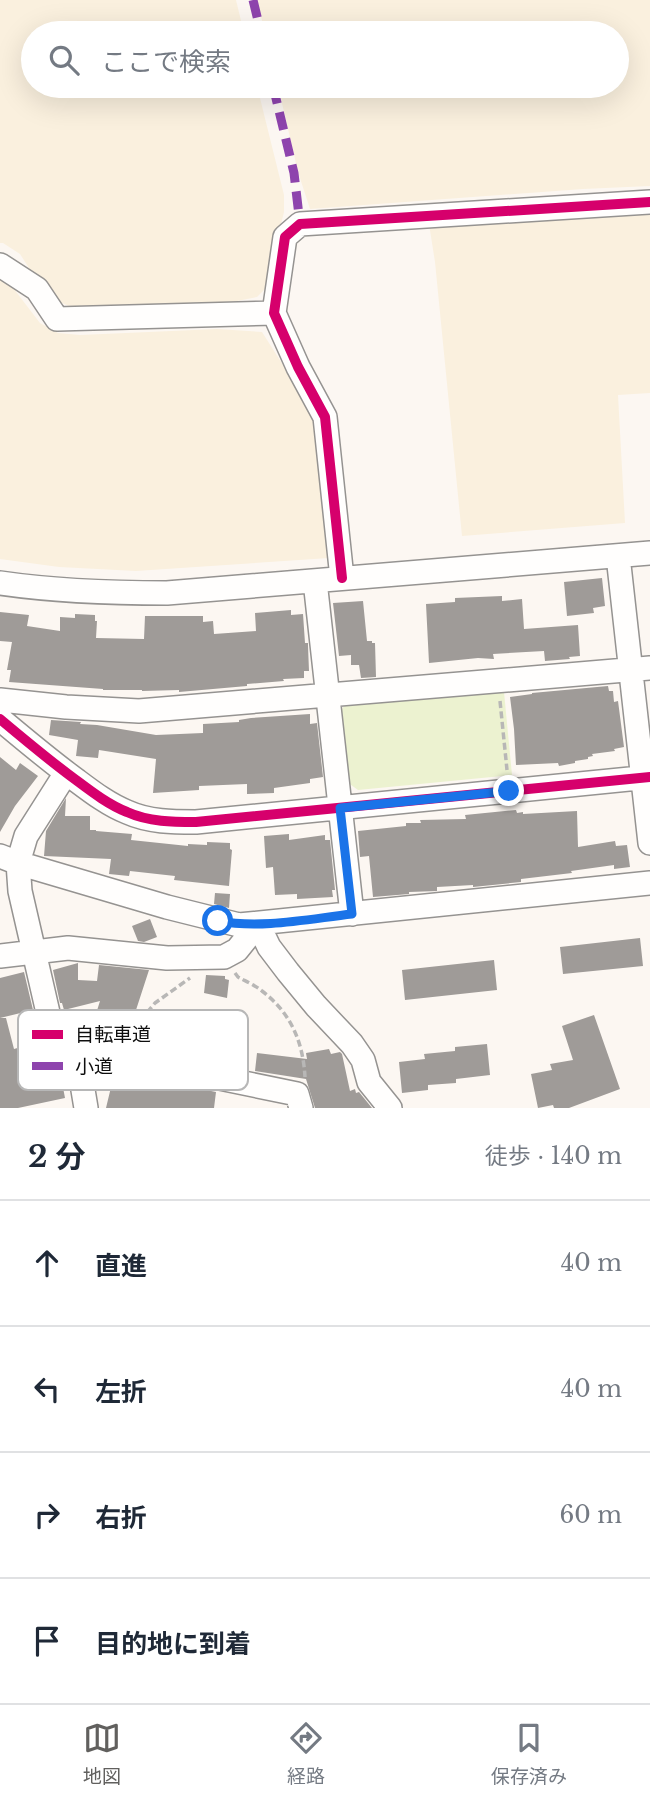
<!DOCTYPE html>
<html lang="ja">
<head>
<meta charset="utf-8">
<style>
  body { margin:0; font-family:"Libre Baskerville","Noto Sans JP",serif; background:#f6f6f7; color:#1f2937 }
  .stop { position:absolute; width:21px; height:21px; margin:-16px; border:5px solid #1a73e8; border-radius:50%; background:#fff }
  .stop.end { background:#1a73e8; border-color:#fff; box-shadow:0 2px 7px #0008 }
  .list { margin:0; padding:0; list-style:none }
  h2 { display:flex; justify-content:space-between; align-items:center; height:91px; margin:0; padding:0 28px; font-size:30px }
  h2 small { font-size:23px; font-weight:400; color:#747a83 }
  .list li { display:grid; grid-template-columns:46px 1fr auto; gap:21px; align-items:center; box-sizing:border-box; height:126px; padding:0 28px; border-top:2px solid #e0e1e3 }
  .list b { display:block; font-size:26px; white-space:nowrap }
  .list em { font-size:23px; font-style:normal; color:#747a83 }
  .icon { flex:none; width:38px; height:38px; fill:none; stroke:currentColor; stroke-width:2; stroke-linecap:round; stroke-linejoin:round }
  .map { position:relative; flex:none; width:650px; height:1108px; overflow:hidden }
  .search { position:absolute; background:#fff; box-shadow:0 7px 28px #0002; left:21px; right:21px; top:21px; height:77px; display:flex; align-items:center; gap:18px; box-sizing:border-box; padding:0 24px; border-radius:38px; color:#747a83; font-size:26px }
  .sheet { height:595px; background:#fff }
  nav { display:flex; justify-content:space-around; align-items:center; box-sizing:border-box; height:98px; border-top:2px solid #e0e1e3; background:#fff; font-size:19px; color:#747a83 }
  nav a { display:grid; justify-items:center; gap:4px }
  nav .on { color:#61605e }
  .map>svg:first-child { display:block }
</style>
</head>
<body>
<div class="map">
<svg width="650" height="1108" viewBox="0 0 650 1108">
  <rect width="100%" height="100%" fill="#fcf7f2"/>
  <!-- farmland -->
  <path fill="#faf0de" d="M0 0H236L244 33H33V86H257L284 195V212L265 289 257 297 227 303 76 309 55 300 38 282 20 254 3 243H0Z
    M257 0H650V186L583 189 310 209 298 172 278 86H617V33H265Z
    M650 203V393L618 395 625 523 462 536 435 262 429 224Z
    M0 278 7 280 40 323 58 333 80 335 217 329 262 332 283 365 314 422 329 558 136 571 59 567 0 559Z"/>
  <!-- green -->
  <path fill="#ecf2d0" d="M504 692 512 775 358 790 347 782 339 714 344 706Z"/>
  <!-- building -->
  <path fill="#9f9b98" d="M602 578 605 606 593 608 594 613 567 616 564 582Z
    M502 596V601L522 599 524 629 578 625 580 656 569 657 570 659 545 661 544 651 493 654 494 659 478 658 429 663 426 604 455 602V598Z
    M363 601 367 641H372V643H375L376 677 361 678 359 665H351V655L339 656 333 603Z
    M291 610V615L303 614 305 643H308V646L309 671H304V678L283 679 284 681 247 684V686L179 692V690L142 691V690H103V689L9 682 11 670H7L12 642 0 641V612L29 615 27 626 60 631V617L75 618V614L95 615V621H97L96 638 144 639 145 616H203V622L213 621 214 634 256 631 255 613Z
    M608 686 609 691H613L614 702 618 701 624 747 614 749 615 751 592 754 593 756 588 757V759L575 761V763L559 766 558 763 516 765 514 729 510 697 532 694V693Z
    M310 714V724L317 723 323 777 310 779V783L274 788V793L247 794V784L199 786V790L153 793 156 759 99 750 98 758 76 756 78 740 49 735 51 720 81 722 80 724 97 725 156 735 203 733V724L239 722V720L251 718Z
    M0 757 16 770 20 763 38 776 15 806 0 832Z
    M66 798 65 816H90V830H96V831L132 834 131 840 188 846V844L207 845V842L230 843V849L232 850 229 886 174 880 175 876 130 871 129 876 109 874 111 859 44 856 46 831Z
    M516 810 517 813 523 812V814L577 811 578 847 615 841 616 846 627 845 630 867 614 869V865L571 871 572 873 521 879V882L473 887V885L437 887V891L409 892V894L373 897 369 856 360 857 358 831 406 826V823H421L420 820 466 819 465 815Z
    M289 834V840L325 835V840H330L335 890H332L333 897 297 899V894L275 895 273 867 266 868 264 836Z
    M215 893 230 894 229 908 214 904Z
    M150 919 157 937 144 942 138 941 132 926Z
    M640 938 643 966 563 974 560 947Z
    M494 960 497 990 405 1000 402 970Z
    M78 963V980L97 981 99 965 149 970 136 1010 189 1018 184 1056 153 1050 155 1033 95 1017 100 1001 64 1010 62 1003H60L53 970Z
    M24 972 33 1010 0 1018V978Z
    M206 975 225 976V979L229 980 227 998 204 993Z
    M594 1015 620 1089 569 1108H554L553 1105 538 1108 531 1074 552 1070 550 1064 573 1060 562 1026Z
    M0 1018H6L14 1049 45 1040 57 1078 61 1077 65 1098 18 1108H0Z
    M487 1044 490 1075 456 1079V1083L428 1085V1090L402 1093 399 1062 425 1059 424 1054 455 1051V1047Z
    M329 1049 331 1054 340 1052 342 1054 350 1091 355 1089 356 1093 359 1092 372 1108H315L306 1079 255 1071 257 1053 307 1059 306 1053Z
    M133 1075 216 1092 214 1108H106L112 1083 130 1088Z"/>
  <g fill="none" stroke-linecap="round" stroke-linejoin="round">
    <defs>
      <path id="minor" d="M0 265 37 289 57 319 274 313
        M618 556 650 843
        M342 578 325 417 298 367 274 313 285 237 300 224 650 202
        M315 581 352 914
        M0 583C55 591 111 593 167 593L650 553
        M0 700 66 707 139 711 650 668
        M0 719C25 740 50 761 76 780 92 792 109 805 127 812 149 822 173 822 196 822L650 777
        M66 773 26 836 18 863 20 891 49 1017 81 1078 86 1108
        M0 856 18 863 167 907 239 925 650 883
        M0 956 68 948 167 958 224 957 237 950 258 924 269 947 288 972 316 1006 352 1044 363 1060 369 1082 390 1108
        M68 1052 132 1060 297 1094 301 1108"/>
    </defs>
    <!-- minor casing -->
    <use href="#minor" stroke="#959391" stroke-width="26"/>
    <!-- path -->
    <path stroke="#b8b7b6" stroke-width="3.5" stroke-dasharray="7 3.5" stroke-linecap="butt" d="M500 701 507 770
      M235 973 238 977C245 981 255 985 262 991 291 1013 303 1042 305 1077
      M134 1041 145 1015 155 1003 190 978"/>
    <!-- minor -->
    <use href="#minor" stroke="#fffefd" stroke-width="23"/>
    <!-- quiet -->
    <path stroke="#8e44ad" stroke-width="9" stroke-dasharray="18 9" stroke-linecap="butt" d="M253 0 261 33
      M273 86 294 173 300 224"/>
    <defs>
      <path id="cycleway" d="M342 578 325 417 298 367 274 313 285 237 300 224 650 202
        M0 719C25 740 50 761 76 780 92 792 109 805 127 812 149 822 173 822 196 822L650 777"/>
    </defs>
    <!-- cycleway casing -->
    <use href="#cycleway" stroke="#fff" stroke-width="15"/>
    <!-- cycleway -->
    <use href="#cycleway" stroke="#d6006c" stroke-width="10"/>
  </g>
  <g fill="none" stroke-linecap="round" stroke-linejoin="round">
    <!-- route -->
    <path stroke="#1a73e8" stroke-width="9" d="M218 921C262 929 308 919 352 914L340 808 509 791"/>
  </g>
  <!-- legend -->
  <rect x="18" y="1010" width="230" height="80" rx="10" fill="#fff" stroke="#b7b7b7" stroke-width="2"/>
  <rect x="32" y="1030" width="31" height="9" fill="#d6006c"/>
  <rect x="32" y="1062" width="31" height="8" fill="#8e44ad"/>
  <g font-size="19" fill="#0e0e0e">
    <text x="75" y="1041">自転車道</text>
    <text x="75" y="1073">小道</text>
  </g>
</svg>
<div class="stop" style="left:218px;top:921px"></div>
<div class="stop end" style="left:509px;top:791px"></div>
<div class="search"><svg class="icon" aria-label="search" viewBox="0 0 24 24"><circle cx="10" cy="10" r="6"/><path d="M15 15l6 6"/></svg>ここで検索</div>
</div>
<section class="sheet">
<h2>2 分<small>徒歩 · 140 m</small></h2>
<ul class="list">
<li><svg class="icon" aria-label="ahead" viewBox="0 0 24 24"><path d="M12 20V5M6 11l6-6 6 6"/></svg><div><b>直進</b></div><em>40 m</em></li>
<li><svg class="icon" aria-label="left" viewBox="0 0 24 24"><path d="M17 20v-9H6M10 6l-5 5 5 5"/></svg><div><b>左折</b></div><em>40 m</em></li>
<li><svg class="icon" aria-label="right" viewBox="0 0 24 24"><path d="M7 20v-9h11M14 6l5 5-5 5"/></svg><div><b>右折</b></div><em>60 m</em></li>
<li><svg class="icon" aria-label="arrive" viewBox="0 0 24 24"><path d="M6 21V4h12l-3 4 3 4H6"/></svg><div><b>目的地に到着</b></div></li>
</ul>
</section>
<nav>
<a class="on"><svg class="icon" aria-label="map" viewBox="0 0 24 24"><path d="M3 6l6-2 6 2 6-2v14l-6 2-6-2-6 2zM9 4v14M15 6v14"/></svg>地図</a>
<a><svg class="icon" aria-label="directions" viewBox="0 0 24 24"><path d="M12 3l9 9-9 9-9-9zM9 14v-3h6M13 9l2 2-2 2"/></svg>経路</a>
<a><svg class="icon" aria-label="saved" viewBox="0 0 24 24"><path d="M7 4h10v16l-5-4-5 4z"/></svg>保存済み</a>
</nav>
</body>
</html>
